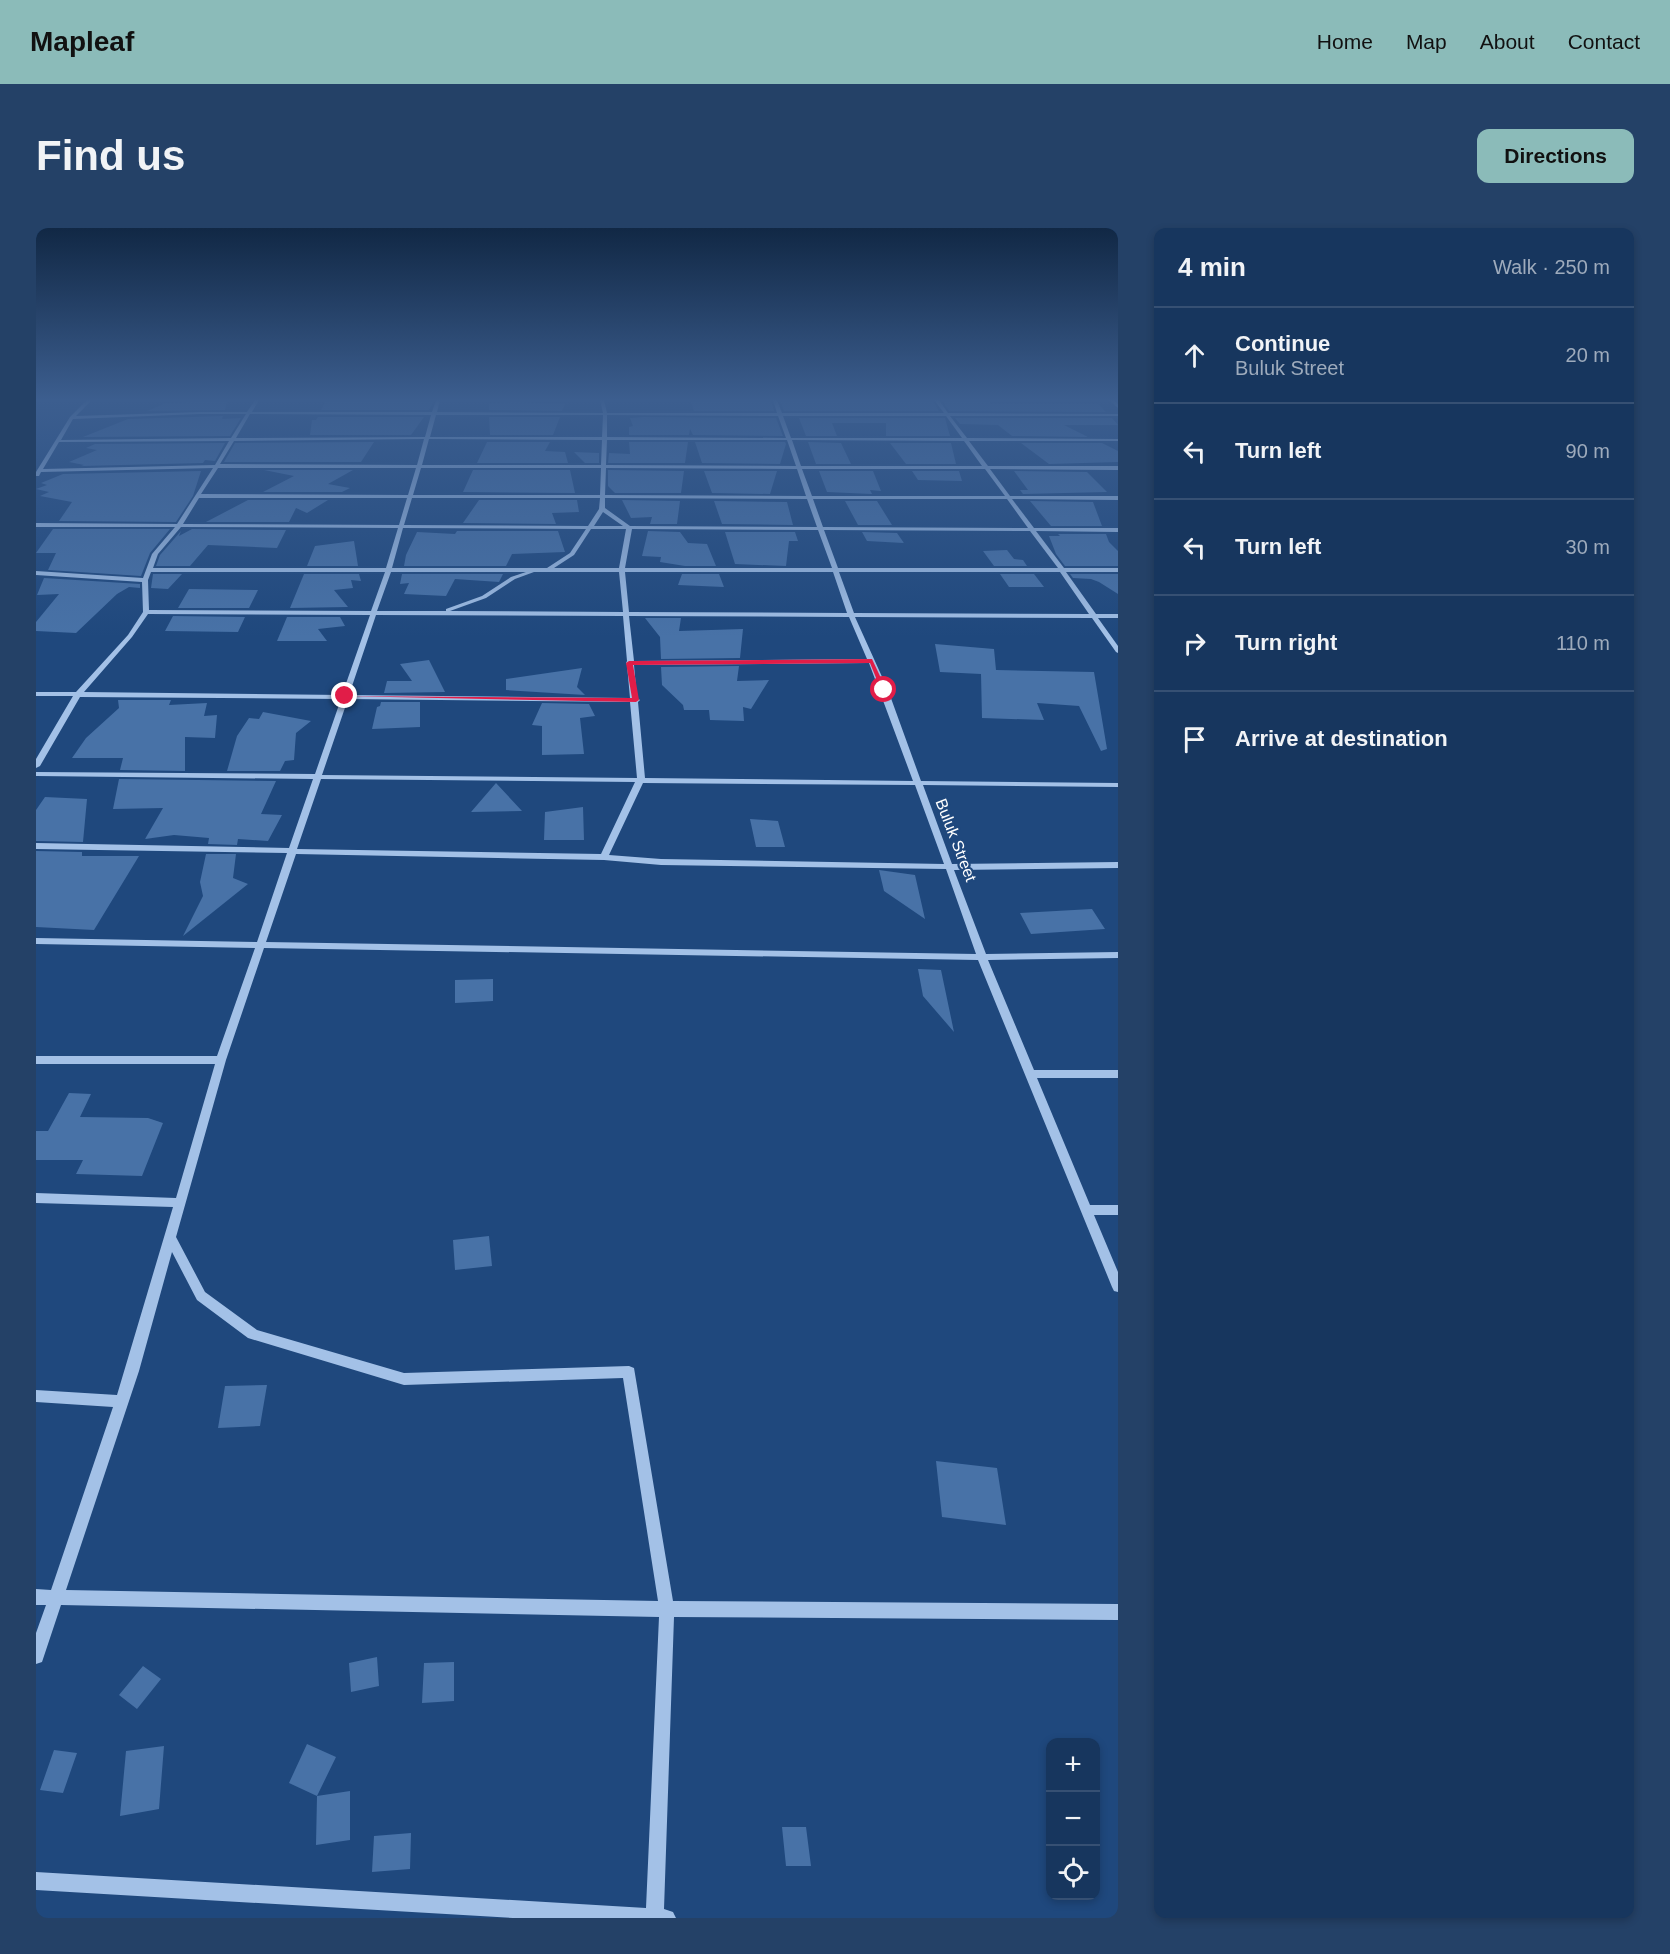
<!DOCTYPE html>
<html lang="en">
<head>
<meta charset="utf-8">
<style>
  body { margin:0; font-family:Helvetica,sans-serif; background:#244167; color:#f1f3f6 }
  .controls { position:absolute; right:18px; bottom:18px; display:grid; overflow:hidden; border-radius:12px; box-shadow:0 3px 9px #0003 }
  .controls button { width:54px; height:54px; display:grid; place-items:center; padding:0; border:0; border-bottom:2px solid #365073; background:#17365e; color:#f1f3f6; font:30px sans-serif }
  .stop { position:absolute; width:18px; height:18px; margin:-14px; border:4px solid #e11d48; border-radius:50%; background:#fff }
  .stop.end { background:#e11d48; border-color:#fff; box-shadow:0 2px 6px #0008 }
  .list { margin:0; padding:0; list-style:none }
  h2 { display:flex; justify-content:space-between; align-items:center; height:78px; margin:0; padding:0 24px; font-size:26px }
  h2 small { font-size:20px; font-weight:400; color:#9eabbc }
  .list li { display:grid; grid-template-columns:39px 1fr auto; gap:18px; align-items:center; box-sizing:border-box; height:96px; padding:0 24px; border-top:2px solid #365073 }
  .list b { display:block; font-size:22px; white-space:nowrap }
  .list p { margin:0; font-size:20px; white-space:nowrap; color:#9eabbc }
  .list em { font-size:20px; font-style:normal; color:#9eabbc }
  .icon { flex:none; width:33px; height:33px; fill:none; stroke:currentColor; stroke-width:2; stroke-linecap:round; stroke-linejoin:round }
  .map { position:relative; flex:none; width:1082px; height:1690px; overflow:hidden; border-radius:12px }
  header { display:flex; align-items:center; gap:36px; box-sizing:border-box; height:84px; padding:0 30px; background:#8bbbb9; color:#111 }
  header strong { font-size:28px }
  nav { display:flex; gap:33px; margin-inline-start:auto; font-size:21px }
  .intro { display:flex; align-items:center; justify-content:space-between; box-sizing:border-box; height:144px; padding:0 36px }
  h1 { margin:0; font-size:42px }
  .button { padding:15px 27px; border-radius:12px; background:#8bbbb9; color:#111; font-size:21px; font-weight:700 }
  main { display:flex; gap:36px; padding:0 36px }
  aside { flex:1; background:#17365e; border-radius:12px; box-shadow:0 3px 9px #0003 }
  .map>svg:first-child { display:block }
</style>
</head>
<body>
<header>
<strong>Mapleaf</strong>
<nav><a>Home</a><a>Map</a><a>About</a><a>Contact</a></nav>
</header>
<div class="intro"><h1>Find us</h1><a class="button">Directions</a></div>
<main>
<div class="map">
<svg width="1082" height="1690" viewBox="0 0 1082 1690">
  <rect width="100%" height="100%" fill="#1f487d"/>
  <!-- building -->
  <path fill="#4872a7" d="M398 172 393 182H285L289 174Z
    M689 172H735L738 183H658L655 174Z
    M744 172H896L903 183H748Z
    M906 172H952L955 176H1062L1070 184 913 183Z
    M191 173 189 182 111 183 130 175Z
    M453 175 479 174 529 176 526 183 453 182Z
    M187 188 186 191 205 190 194 208 47 209 92 191Z
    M282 189H388L375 207H274L276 192H280Z
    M453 189H524L517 207H454Z
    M608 189 740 190 747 208 657 207 654 201 653 207H593V199L597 198 594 190Z
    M763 190H909L914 208H850V195H796L801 208H770Z
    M919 190H1076L1082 197H1028L1052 209 976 208 962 197 924 196Z
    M338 214 325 234H188L199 215Z
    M451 214H514L509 223 529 224 532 235H441Z
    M593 214H652L649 235H572L573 225 594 226Z
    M659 214H749L750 216 744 236 666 235Z
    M772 214 805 215 815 236H780Z
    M189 215 179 233 169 232 167 235 45 238 48 237 33 234 61 222 50 220 59 216Z
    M854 215H915L920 236H870Z
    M985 215H1066L1082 223V234L1013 236Z
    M538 224 563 225V235H549Z
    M228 242H317L292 256 314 260 306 264H227L258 248Z
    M437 242H534L539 265 427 264Z
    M572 242 648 243 645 265H579L572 258Z
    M165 243 157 268 140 294 23 293 36 274 4 268 13 264 0 261 11 257 5 255 27 246Z
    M668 243H741L734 266 676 265Z
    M783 243H837L845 263 834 262 836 266 791 264Z
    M876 243H923L926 253 882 252Z
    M978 243 1051 244 1071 264 987 266 984 262H992Z
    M212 272H292L271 285 260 280 253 294H170Z
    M443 272H541L543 284 516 285 520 296 427 295Z
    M586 272 644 273 641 296H614L616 289 595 290Z
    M678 273 751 274 757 297 686 296Z
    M809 273H841L856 297H822Z
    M994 273 1057 274 1066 298H1015Z
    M17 301H134L114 325 105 348 12 342 20 325H0Z
    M156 301 250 302 241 320 172 317 154 338H120L124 327 145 303 143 308Z
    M421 303H522L529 324 476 326 470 338H368L370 327 381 304 419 306Z
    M612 303 644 304 652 315 671 316 680 338H649L624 334 625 329 606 328Z
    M689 304H759L762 313H753L750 338 699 336Z
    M826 304 861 305 868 315 831 313Z
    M1022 306H1070L1073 314 1082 323V338H1029L1020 326 1013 308H1024Z
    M318 313 322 338H271L279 318Z
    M971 322 978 331 987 332 991 338H958L947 323Z
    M117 346H146L132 361 115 360Z
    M268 346H323L325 353 315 352 317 360 298 362 312 379 254 380Z
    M366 346H467L463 354 419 351 410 368 368 366 373 355 364 356Z
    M646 346H683L688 359 642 357Z
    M964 346H998L1008 359H973Z
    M1034 346H1082V366L1063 354 1055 351 1037 350Z
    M8 350 104 356V360L93 359 81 366 40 405 0 403V394L23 366 1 367Z
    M153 361 222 362 213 380H142Z
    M137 388 209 389 202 404 129 403Z
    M251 389H304L309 398 282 401 291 413H241Z
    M609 390H645L643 403 707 401 704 430 625 431 624 409Z
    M899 416 958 421 960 442 1058 444 1071 521 1065 523 1043 478 1001 475 1008 492 946 490 945 446 904 444Z
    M393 432 409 464 348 465 351 453H376L364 436Z
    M703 438 701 453 733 452 715 481 707 479 708 493 674 492 673 482H648L647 477 626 457 625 439Z
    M546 440 541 459 549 467 470 462V451Z
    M82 472H135L133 477 171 475 168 488 181 487 179 510 149 509V543L84 542 87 530H36L50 510 83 480Z
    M345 474H384V499L336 501 341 479 344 478Z
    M506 475 553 476 559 488 544 490 548 526 506 527V498L496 497Z
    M227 484 275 493 260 505 258 532 249 533 244 543H191L201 508 213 490 223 491Z
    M83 551 240 553 225 586 246 587 232 613 202 611 201 617 172 616 173 610 138 607 109 611 127 580 77 581Z
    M460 555 486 583 435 584Z
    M9 569 51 571 47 614 0 613V582Z
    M547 579 548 612H508L509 584Z
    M714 591 742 593 749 619H720Z
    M0 623 46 624V628H103L58 702 0 699Z
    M170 626H200L197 650 212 656 147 708 167 668 164 654Z
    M843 642 879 647 889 691 848 663Z
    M1056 681 1069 701 995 706 984 685Z
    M882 741 905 742 918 804 887 768Z
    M457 751V773L419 775V752Z
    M33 865 55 866 44 889 112 890 127 895 106 948 40 946 47 932H0V903H12Z
    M453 1008 456 1038 419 1042 417 1012Z
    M231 1157 224 1198 182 1200 189 1158Z
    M900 1233 961 1240 970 1297 906 1289Z
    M341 1429 343 1458 315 1464 313 1435Z
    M418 1434V1473L386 1475 388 1435Z
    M107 1438 125 1451 101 1481 83 1467Z
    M271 1516 300 1529 281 1568 253 1555Z
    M128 1518 123 1581 84 1588 90 1523Z
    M18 1522 41 1525 27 1565 4 1562Z
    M314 1563V1612L280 1617 281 1568Z
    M746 1599H770L775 1638H750Z
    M375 1605 374 1641 336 1644 338 1608Z"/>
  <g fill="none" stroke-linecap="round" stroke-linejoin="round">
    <!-- minor -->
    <path fill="#a3c1e7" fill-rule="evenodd" d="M51 172H56L40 188 164 184H211L219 172H223L216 184H396L400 172H404L401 184 567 185 564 172H568L571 185H741L737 172H741L746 185H908L898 172H903L912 185 1082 186V188H914L931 210 1082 211V213H933L952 238H1082V242L954 241 974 268H1082V272L976 271 998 300H1082V304L1000 303 1028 340H1082V344H1030L1060 386H1082V390H1062L1082 418V425L1080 424 1056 390 819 389 852 462 885 553 1082 555V559L887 557 916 636 1082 634V640L918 642 950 726 1082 724V730L952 732 998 842H1082V850H1001L1054 977H1082V987H1058L1082 1044V1064L1078 1063 1076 1059 942 732 228 720 190 832 140 1009 169 1064 221 1102 368 1145 593 1138 598 1140 637 1373 1082 1376V1392L638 1389 628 1681 637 1684 640 1690H477L0 1662V1644L610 1680 623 1389 25 1377 6 1434 0 1436V1405L10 1377H0V1361L15 1362 77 1179 0 1174V1162L81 1167 137 979 0 975V965L140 970 179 836H0V828H181L219 720 0 716V710L221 714 251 625 0 621V615L253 620 277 551 0 548V544L279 546 305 471 44 469 4 538 0 540V531L37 468H0V464H40L92 407 107 384 106 354 0 347V343L107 350 116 326 139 299H0V295L141 296 177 240 5 244 3 248H0V244L34 189ZM164 186H210L195 210 25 212 37 191ZM214 186 395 187 389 209 200 210ZM400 187H567L566 209H394ZM571 187 742 188 750 210 571 209ZM747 188H910L926 210H755ZM388 211 381 237 184 236 198 213ZM393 211 566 212 565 237H386ZM571 212H751L760 238 570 237ZM756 212 928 213 946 238H765ZM193 213 179 237 7 241 23 214ZM182 240H380L372 267 165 266ZM385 240H565L564 267H377ZM570 240 761 241 770 268 569 267ZM766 241H949L969 268H776ZM163 270H371L363 297 147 296ZM376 270H564L563 281 552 298 368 297ZM569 270 771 271 781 299 594 298 569 280ZM777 271H971L992 300 787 299ZM567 284 587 298H558ZM145 299 362 300 350 340H117L122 326ZM367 300 550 301 534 325 511 340H356ZM555 301H590L583 340H518L538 327ZM596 301 782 302 796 340H589ZM788 302 994 303 1022 340H802ZM115 344H349L335 383 113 382 112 352ZM355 344H490L475 349 446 368 410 381V383H341ZM498 344H583L587 384 414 383 450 370 479 351ZM589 344H797L811 385 593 384ZM803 344H1024L1053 386 818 385ZM112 386 334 387 306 467 48 464 96 409ZM340 387 587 388 591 433 590 435 591 437 594 470 313 467ZM593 388 813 389 831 431 598 433ZM833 435 877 553 609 550 602 474 604 472 601 470 598 437ZM312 471 594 474 601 550 286 547ZM285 551 599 554 565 626 261 621ZM607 555 879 557 908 636 625 631 573 627ZM260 626 568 632 625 637 910 641 940 726 230 714ZM136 1024 161 1072 212 1110 368 1157 587 1150 622 1373 30 1362 103 1143Z
      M1073 172H1078L1082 176V180Z"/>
  </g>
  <!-- sky -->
  <linearGradient id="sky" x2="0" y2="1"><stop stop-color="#112845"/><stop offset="0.42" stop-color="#3c5e8f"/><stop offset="1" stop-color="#3c5e8f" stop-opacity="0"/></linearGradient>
  <rect width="1082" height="409" fill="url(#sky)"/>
  <!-- route -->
  <path fill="#e11d48" d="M836 431 851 463 845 462 834 435 597 437 603 472 600 474 306 468 596 470 590 435 593 433Z"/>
  <g text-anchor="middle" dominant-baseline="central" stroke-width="4.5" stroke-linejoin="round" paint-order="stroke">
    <!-- street labels -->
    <g font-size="16" fill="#fff" stroke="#1f487d">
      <text transform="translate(920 612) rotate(69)">Buluk Street</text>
    </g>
  </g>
</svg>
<div class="controls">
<button>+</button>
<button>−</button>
<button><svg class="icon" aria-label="locate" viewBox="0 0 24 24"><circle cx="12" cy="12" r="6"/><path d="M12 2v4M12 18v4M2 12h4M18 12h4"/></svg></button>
</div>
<div class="stop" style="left:848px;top:462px"></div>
<div class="stop end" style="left:309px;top:468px"></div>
</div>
<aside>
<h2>4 min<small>Walk · 250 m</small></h2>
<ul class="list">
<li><svg class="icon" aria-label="ahead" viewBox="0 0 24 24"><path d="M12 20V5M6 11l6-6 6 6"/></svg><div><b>Continue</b><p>Buluk Street</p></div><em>20 m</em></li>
<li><svg class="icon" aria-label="left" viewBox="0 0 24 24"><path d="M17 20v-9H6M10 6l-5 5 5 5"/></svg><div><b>Turn left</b></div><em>90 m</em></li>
<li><svg class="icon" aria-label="left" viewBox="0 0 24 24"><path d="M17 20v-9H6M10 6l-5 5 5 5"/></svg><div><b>Turn left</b></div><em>30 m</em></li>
<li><svg class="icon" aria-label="right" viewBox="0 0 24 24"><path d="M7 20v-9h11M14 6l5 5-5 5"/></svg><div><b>Turn right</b></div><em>110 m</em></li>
<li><svg class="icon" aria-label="arrive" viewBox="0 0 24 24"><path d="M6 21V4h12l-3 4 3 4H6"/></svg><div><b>Arrive at destination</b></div></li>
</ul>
</aside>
</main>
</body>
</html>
